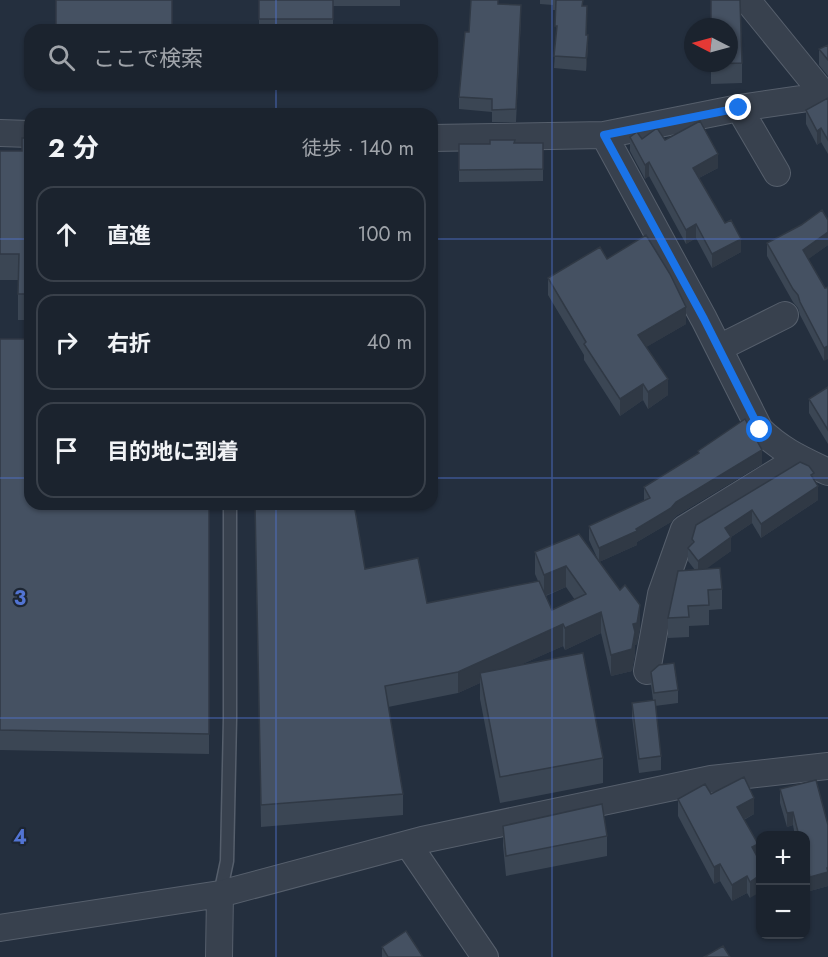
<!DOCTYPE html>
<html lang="ja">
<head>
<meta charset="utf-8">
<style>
  body { margin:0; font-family:Jost,"Noto Sans JP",sans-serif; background:#242b36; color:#f1f3f6 }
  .controls { position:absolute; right:18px; bottom:18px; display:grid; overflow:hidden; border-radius:12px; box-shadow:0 2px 4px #0004 }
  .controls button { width:54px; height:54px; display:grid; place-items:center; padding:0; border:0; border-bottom:2px solid #39404a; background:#1b232e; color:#f1f3f6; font:30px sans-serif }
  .compass { position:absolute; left:684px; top:18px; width:54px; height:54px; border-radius:50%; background:#1b232e; box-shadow:0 2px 4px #0004; rotate:276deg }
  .stop { position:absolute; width:18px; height:18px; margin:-14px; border:4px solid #1a73e8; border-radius:50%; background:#fff }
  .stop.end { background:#1a73e8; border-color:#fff; box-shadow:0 2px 6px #0008 }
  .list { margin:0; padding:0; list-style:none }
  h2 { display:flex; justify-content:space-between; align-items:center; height:78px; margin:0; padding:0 24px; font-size:26px }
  h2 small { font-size:20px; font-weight:400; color:#a0a4aa }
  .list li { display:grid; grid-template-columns:39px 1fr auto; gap:18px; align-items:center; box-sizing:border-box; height:96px; margin:0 12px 12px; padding:0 12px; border:2px solid #39404a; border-radius:18px }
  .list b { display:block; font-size:22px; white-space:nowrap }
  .list em { font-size:20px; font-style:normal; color:#a0a4aa }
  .icon { flex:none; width:33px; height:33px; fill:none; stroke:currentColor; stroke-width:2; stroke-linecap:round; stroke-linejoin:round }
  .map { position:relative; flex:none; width:828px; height:957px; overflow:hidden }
  .search { position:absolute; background:#1b232e; box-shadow:0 2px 4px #0004; left:24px; top:24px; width:414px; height:66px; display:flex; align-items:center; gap:15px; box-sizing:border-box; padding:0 21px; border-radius:18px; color:#a0a4aa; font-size:22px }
  .panel { position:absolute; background:#1b232e; box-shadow:0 2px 4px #0004; left:24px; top:108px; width:414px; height:402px; border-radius:18px }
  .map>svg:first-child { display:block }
</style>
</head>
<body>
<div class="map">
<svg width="828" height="957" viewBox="0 0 828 957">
  <rect width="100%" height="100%" fill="#242f3e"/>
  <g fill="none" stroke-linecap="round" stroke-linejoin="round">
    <defs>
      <path id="lane" d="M220 894 227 861 230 719V504"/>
      <path id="street" d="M747 0 825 96
        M739 108 777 173
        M0 133 30 134
        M604 135 704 319 760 430C782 451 801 459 828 472
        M432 138 604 135 739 108 828 95
        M719 348 785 315
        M647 671 661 594 684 529 798 459
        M408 844 485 957
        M0 928 220 894 422 840 711 779 828 766
        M219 957 220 894"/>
    </defs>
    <!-- lane casing -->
    <use href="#lane" stroke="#565f6c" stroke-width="15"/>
    <!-- street casing -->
    <use href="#street" stroke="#565f6c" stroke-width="28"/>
    <!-- lane -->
    <use href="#lane" stroke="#38414e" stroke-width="12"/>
    <!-- street -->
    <use href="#street" stroke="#38414e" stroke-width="26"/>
  </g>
  <!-- wall -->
  <path fill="#3b4654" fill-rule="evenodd" d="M259 0H400V6H333V30H259Z
    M540 0H583V6L588 47 586 71 554 68 556 38V10H553V5L540 4Z
    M499 4 521 17 516 122H492V112L459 109V97L469 32Z
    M828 45V76L819 65V49Z
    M711 63H742V83L711 84Z
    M828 98V154L821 142 817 145 806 124V110Z
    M630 137 642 139 665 140 718 168 699 178 741 252 712 268 696 238 686 244 649 176 645 179 630 151Z
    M30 138V320H18V280H0V151H22Z
    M543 143V181L459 182V144Z
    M828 220V245L808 259 825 288 824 361 800 315 798 308 793 302 767 256V243Z
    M607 259 686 324 646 347 668 395 648 409 643 400 620 416 584 360V355L548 295V278Z
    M0 339 209 504V754L0 750Z
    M828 387V444L809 413V399Z
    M698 451 762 464 676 516 671 522 637 542V545L599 562 640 627 637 644 635 645V654L632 671 611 676 601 633 565 650 563 646 520 665 603 758V783L500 803 480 699V683L458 693 388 707 403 794V815L261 827 255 504 365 569 427 603 538 581 535 574V552L599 562 589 540V526L644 501V487L698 454ZM566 587 575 600 552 610 546 596Z
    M814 480 818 500 761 538 752 523 731 537V551L705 569 722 589V609L709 610V625L689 626V637L668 638V618L695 570 688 561V548L692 544V539Z
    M651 672 678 690V703L655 706 661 756V770L639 773 632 717V703L653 700 651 685Z
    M780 789 828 825V886L810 891 806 874V836H795L793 825 787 827 780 803Z
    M711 794 754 814 744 820 758 844 750 898 747 893 732 901 720 881 714 884 678 816V799Z
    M503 826 607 836V856L506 876 503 846Z
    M382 947 423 957H382Z"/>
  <!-- shaded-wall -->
  <path fill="#303945" d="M588 35V47L586 71V58Z
    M821 128V142L817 145V131Z
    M718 154V168L693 181V168Z
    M649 162V176L645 179V165Z
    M696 224V238L686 244V230Z
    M828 232V245L803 263V250Z
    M741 239V252L712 268V254Z
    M686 307V324L638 352V335Z
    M828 346V359L824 361V348Z
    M668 379V395L648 409V392Z
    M643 384V400L620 416V399Z
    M762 450V464L676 516 671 522 637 542V545L599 562V548L636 529 676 502Z
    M818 486V500L761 538V524Z
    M752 510V523L731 537V551L698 575V561L725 528Z
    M566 566V587L544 596V575Z
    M640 605V627L637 644 635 645V654L632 671 611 676V655L633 624Z
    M601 612V633L565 650V628Z
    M563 624V646L482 682 480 673V683L458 693V672Z
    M754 798V814L737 823V807Z
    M793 812V825L787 827V813Z
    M758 844V860L752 847Z
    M720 864V881L714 884V867Z
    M828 867V886L810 891V877Z
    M760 875V892L750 898V882Z
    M747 876V893L732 901V885Z"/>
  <!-- building -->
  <path fill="#455162" stroke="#303945" stroke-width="1.5" d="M56 0H172V30H56Z
    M259 0H333V19H259Z
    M471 0H498V4L521 5 516 109 492 110V99L459 97 465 32H469Z
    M556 0H583L582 6H587L586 35H588L586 58 554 56 557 26H555Z
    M711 0H740L742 63 711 64V63H729V27H711Z
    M828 45V60L819 49Z
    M828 98V140L821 128 817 131 806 110Z
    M700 121 718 154 693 168 725 223 731 220 741 239 712 254 696 224 686 230 649 162 645 165 630 137 637 132 642 139 657 128 665 140Z
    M22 138H30V294H18L19 254H0V151H22Z
    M490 140H515L514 143H543V169L459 170V144H490Z
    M822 210 828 220V232L803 250 825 288 828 287V346L824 348 800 302 798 295 793 289 767 243 801 225Z
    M646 235 670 274 686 307 638 335 668 379 648 392 643 384 620 399 584 344 586 342 548 278 600 247 607 259Z
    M0 339H30V504H209V734L0 730Z
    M828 387V430L809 399Z
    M745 419 762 450 676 502 671 508 636 529 637 531 599 548 589 526 650 498 644 487 699 453 698 451Z
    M800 462 809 466 814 473 811 475 818 486 761 524 752 510 725 528 731 537 698 561 688 548 694 542 692 539 696 525Z
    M255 504H354L365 569 418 558 427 603 539 581 552 610 586 594 566 566 544 575 535 552 579 534 620 590 625 585 640 605 637 623 633 624 635 632 632 649 611 655 601 612 565 628 563 624 458 672 385 686 403 794 261 805Z
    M720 568 722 589 708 590 709 605 688 606 689 617 668 618 678 571Z
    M583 653 603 758 500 777 480 673Z
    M674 663 678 690 654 693 651 672 659 665Z
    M655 700 661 756 639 759 632 703Z
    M744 777 754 798 737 807 758 844 752 847 760 862V875L750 882 747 876 732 885 720 864 714 867 678 799 705 784 711 794Z
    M816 780 828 825V867L827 868 828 872 810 877 806 861V836H799L793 812 787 813 780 789Z
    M602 804 607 836 506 856 503 826Z
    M406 931 423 957H388L382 947Z
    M723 946 730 957H704Z"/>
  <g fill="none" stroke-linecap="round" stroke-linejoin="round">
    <!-- route -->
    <path stroke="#1a73e8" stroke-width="8" d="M739 108 604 135 704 319 760 430"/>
  </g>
  <!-- grid -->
  <path fill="none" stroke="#5274d3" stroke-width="1.5" stroke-opacity="0.55" d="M276 0V30M552 0V957M276 84V114M0 239H30M432 239H828M0 478H30M432 478H828M276 504V957M0 718H828"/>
  <g font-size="20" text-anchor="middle" font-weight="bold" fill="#5274d3" stroke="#1d2633" stroke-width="4.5" stroke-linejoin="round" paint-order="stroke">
    <text x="20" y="605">3</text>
    <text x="20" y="844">4</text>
  </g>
</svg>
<div class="controls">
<button>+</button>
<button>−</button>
</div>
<svg class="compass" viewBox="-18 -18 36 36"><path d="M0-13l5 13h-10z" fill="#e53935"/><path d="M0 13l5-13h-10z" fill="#a0a4aa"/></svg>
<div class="stop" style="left:760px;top:430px"></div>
<div class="stop end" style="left:739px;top:108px"></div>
<div class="search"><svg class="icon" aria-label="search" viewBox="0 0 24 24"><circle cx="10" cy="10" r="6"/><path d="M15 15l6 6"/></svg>ここで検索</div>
<section class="panel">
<h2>2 分<small>徒歩 · 140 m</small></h2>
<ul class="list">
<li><svg class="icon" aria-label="ahead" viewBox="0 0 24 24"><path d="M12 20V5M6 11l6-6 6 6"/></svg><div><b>直進</b></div><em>100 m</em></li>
<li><svg class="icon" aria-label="right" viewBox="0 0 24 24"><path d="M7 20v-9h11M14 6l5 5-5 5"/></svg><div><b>右折</b></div><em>40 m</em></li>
<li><svg class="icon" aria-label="arrive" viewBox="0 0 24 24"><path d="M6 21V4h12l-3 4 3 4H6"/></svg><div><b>目的地に到着</b></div></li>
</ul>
</section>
</div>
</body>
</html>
